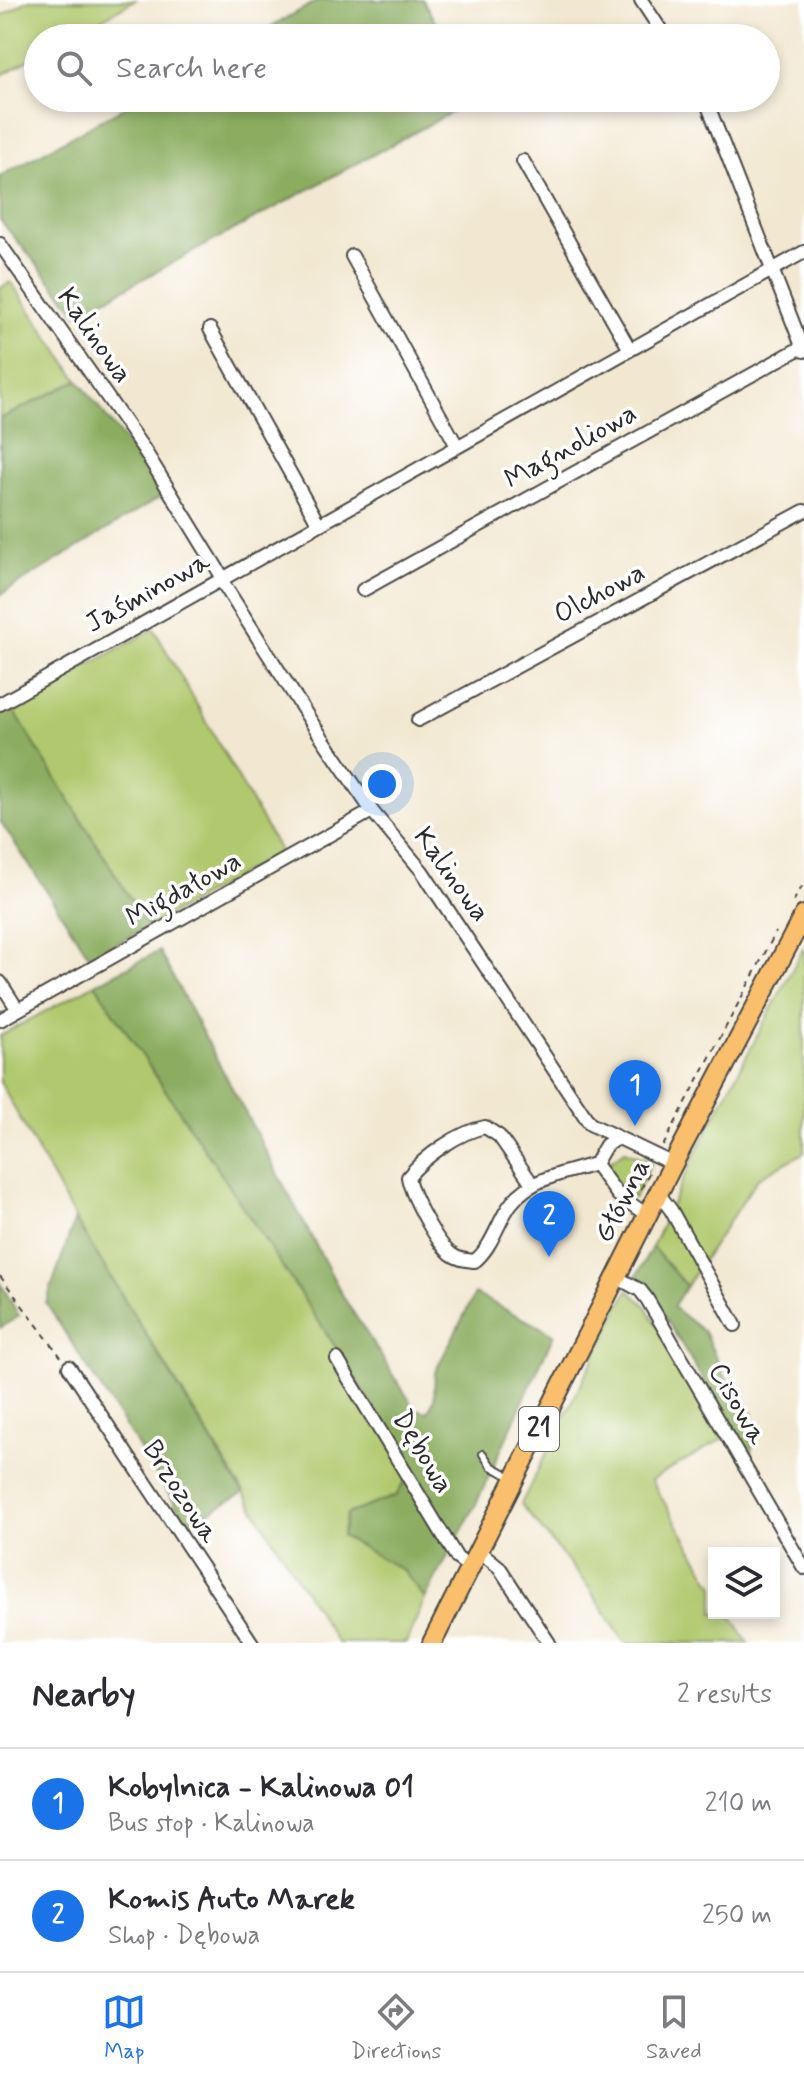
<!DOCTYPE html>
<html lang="en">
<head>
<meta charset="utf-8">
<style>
  body { margin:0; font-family:Mynerve,sans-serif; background:#f2f2f3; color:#2b2b33 }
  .controls { position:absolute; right:24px; bottom:24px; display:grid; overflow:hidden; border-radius:0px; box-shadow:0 4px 12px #0003 }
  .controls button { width:72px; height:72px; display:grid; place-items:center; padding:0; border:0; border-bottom:2px solid #e1e1e2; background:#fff; color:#2b2b33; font:40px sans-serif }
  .you { position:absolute; left:382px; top:784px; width:28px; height:28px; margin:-20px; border:6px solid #fff; border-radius:50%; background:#1a73e8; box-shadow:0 0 0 12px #1a73e833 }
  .badge { display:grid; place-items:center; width:52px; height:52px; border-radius:50%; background:#1a73e8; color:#fff; font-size:26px; font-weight:700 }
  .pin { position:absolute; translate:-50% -66px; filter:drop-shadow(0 2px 4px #0008) }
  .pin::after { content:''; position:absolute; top:42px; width:28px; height:24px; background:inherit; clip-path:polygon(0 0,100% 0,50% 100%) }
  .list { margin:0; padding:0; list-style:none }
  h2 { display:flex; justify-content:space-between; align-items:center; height:104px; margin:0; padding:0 32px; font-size:34px }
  h2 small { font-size:26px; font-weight:400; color:#7c7c81 }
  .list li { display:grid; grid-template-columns:52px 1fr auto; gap:24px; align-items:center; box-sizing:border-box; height:112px; padding:0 32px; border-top:2px solid #e1e1e2 }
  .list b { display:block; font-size:30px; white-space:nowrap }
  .list p { margin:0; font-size:26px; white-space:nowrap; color:#7c7c81 }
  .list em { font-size:26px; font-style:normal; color:#7c7c81 }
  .icon { flex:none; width:44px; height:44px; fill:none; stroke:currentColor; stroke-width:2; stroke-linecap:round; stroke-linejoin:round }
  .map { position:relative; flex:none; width:804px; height:1643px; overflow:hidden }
  .search { position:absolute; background:#fff; box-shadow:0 4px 12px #0003; left:24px; right:24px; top:24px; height:88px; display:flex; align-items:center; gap:20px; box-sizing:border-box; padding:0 28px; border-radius:44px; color:#7c7c81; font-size:30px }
  .sheet { height:328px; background:#fff }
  nav { display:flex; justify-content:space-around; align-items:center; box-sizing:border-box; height:112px; border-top:2px solid #e1e1e2; background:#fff; font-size:22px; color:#7c7c81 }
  nav a { display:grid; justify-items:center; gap:4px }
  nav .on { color:#1a73e8 }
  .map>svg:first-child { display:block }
</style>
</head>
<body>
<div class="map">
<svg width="804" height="1643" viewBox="0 0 804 1643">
  <rect width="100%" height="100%" fill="#fff"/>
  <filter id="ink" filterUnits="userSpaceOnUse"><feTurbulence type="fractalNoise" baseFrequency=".0125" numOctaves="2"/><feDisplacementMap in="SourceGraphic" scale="16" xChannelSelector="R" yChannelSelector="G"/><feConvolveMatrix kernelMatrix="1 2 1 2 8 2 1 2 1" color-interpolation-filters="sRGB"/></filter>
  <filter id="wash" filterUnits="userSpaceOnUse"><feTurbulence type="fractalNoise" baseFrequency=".006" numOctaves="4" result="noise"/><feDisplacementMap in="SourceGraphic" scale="32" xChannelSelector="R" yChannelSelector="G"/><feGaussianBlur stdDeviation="1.8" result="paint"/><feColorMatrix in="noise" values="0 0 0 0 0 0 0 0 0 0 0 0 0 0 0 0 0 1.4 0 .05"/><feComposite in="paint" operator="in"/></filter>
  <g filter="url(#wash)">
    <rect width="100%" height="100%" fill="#f2e8d1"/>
    <!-- green -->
    <path fill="#b1c96e" stroke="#6e7a4c" stroke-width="2" d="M29 0H135L68 38H38V55L0 76V17Z
      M11 282 78 380 0 419V288Z
      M154 629 280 852 148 927 12 708Z
      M804 947V1153L758 1178 686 1286 652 1247 695 1154Z
      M95 984 337 1349 412 1470 396 1496 347 1514 342 1536 404 1571 425 1599 406 1643H337L75 1219 0 1082V1036Z
      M624 1151 652 1161 634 1198 609 1175V1162Z
      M628 1290 646 1306 723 1439 651 1480 714 1586V1613H730L748 1643H625L589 1588 521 1504Z"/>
    <!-- forest -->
    <path fill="#8cad61" stroke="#5c6c46" stroke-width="2" d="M319 0H423L444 38H250Z
      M141 98H478L78 314 0 220V176Z
      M78 380 165 494 0 595V419Z
      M12 708 148 927 90 957 0 821V715Z
      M159 951 344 1298 415 1409 428 1412 434 1399 435 1372 475 1294 554 1334 476 1504 425 1599 404 1571 342 1536 347 1514 396 1496 412 1470 337 1349 95 984Z
      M75 1219 243 1493 188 1524 46 1303Z
      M652 1247 686 1286 673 1307 704 1332 724 1375 753 1414 752 1460 657 1304 636 1277Z
      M0 1282 19 1316 0 1328Z"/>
  </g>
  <g filter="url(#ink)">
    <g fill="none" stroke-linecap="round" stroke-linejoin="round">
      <defs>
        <path id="lane" d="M483 1454 491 1466 511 1477"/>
        <path id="street" d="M641 0 666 38
          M705 98 804 351
          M523 161 629 348
          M0 244 143 448 223 578
          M352 256 457 446
          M210 329 318 523
          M221 580 312 723 372 811 422 871 590 1124 673 1164
          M363 590 802 347
          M0 704 804 252
          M418 720 804 511
          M0 982 18 1010
          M0 1020 372 811
          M595 1164 618 1195 647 1215
          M595 1164 606 1145 618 1138
          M531 1182 499 1136 485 1127C459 1132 425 1156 408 1177 411 1195 436 1242 451 1254 459 1260 466 1260 475 1261 490 1248 495 1231 505 1213 524 1178 560 1175 595 1164
          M658 1193 671 1210 735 1325
          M616 1277 640 1290 647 1299 804 1568
          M337 1359 457 1558 469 1567
          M69 1367 252 1643
          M478 1550 499 1567 549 1643"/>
        <path id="primary" d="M432 1643 673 1164 804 915"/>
      </defs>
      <!-- lane casing -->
      <use href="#lane" stroke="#494744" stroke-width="10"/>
      <!-- street casing -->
      <use href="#street" stroke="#494744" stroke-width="16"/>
      <!-- primary casing -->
      <use href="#primary" stroke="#494744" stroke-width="22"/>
      <!-- path -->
      <path stroke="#494744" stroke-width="2" stroke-dasharray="6 6" stroke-linecap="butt" d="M793 902 804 883
        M663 1146 776 932
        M641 1189 651 1169
        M0 1276 61 1357"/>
      <!-- lane -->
      <use href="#lane" stroke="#fff" stroke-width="6"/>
      <!-- street -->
      <use href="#street" stroke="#fff" stroke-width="12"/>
      <!-- primary -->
      <use href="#primary" stroke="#f9bf6d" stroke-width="18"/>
    </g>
  </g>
  <g text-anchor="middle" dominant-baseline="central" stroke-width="7" stroke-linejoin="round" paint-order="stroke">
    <!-- shield labels -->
    <rect fill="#fff" stroke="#6b6b6b" stroke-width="2" x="519" y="1407" width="40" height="44" rx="6"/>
    <g font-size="26" font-weight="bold" fill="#2b2b2b">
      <text x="539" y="1429">21</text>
    </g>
    <!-- street labels -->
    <g font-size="28" fill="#2b2b2b" stroke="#fff">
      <text transform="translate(94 336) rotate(55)">Kalinowa</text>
      <text transform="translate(571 447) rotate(-29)">Magnoliowa</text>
      <text transform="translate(148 593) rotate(-29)">Jaśminowa</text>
      <text transform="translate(600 594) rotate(-28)">Olchowa</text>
      <text transform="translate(451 875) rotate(54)">Kalinowa</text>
      <text transform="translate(184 890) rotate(-29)">Migdałowa</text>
      <text transform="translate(623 1201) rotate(-63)">Główna</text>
      <text transform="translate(737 1404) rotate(60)">Cisowa</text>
      <text transform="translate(422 1452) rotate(59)">Dębowa</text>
      <text transform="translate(180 1492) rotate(57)">Brzozowa</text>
    </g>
  </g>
</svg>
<div class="controls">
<button><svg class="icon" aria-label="layers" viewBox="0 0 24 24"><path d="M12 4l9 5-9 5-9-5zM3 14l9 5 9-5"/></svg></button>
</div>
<div class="you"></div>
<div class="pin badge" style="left:635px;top:1126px">1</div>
<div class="pin badge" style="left:549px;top:1257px">2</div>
<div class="search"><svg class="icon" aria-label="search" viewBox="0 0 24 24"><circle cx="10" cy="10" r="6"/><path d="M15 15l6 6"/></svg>Search here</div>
</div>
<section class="sheet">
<h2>Nearby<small>2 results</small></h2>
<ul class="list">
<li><span class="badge">1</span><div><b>Kobylnica - Kalinowa 01</b><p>Bus stop · Kalinowa</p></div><em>210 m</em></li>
<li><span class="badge">2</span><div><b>Komis Auto Marek</b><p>Shop · Dębowa</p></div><em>250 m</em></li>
</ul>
</section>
<nav>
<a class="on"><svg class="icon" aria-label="map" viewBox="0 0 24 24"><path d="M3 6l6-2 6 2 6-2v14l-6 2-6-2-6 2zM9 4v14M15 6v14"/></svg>Map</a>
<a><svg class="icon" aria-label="directions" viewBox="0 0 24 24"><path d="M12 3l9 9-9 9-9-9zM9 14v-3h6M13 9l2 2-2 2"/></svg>Directions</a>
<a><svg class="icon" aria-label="saved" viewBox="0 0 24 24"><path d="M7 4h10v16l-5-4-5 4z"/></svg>Saved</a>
</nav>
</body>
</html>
